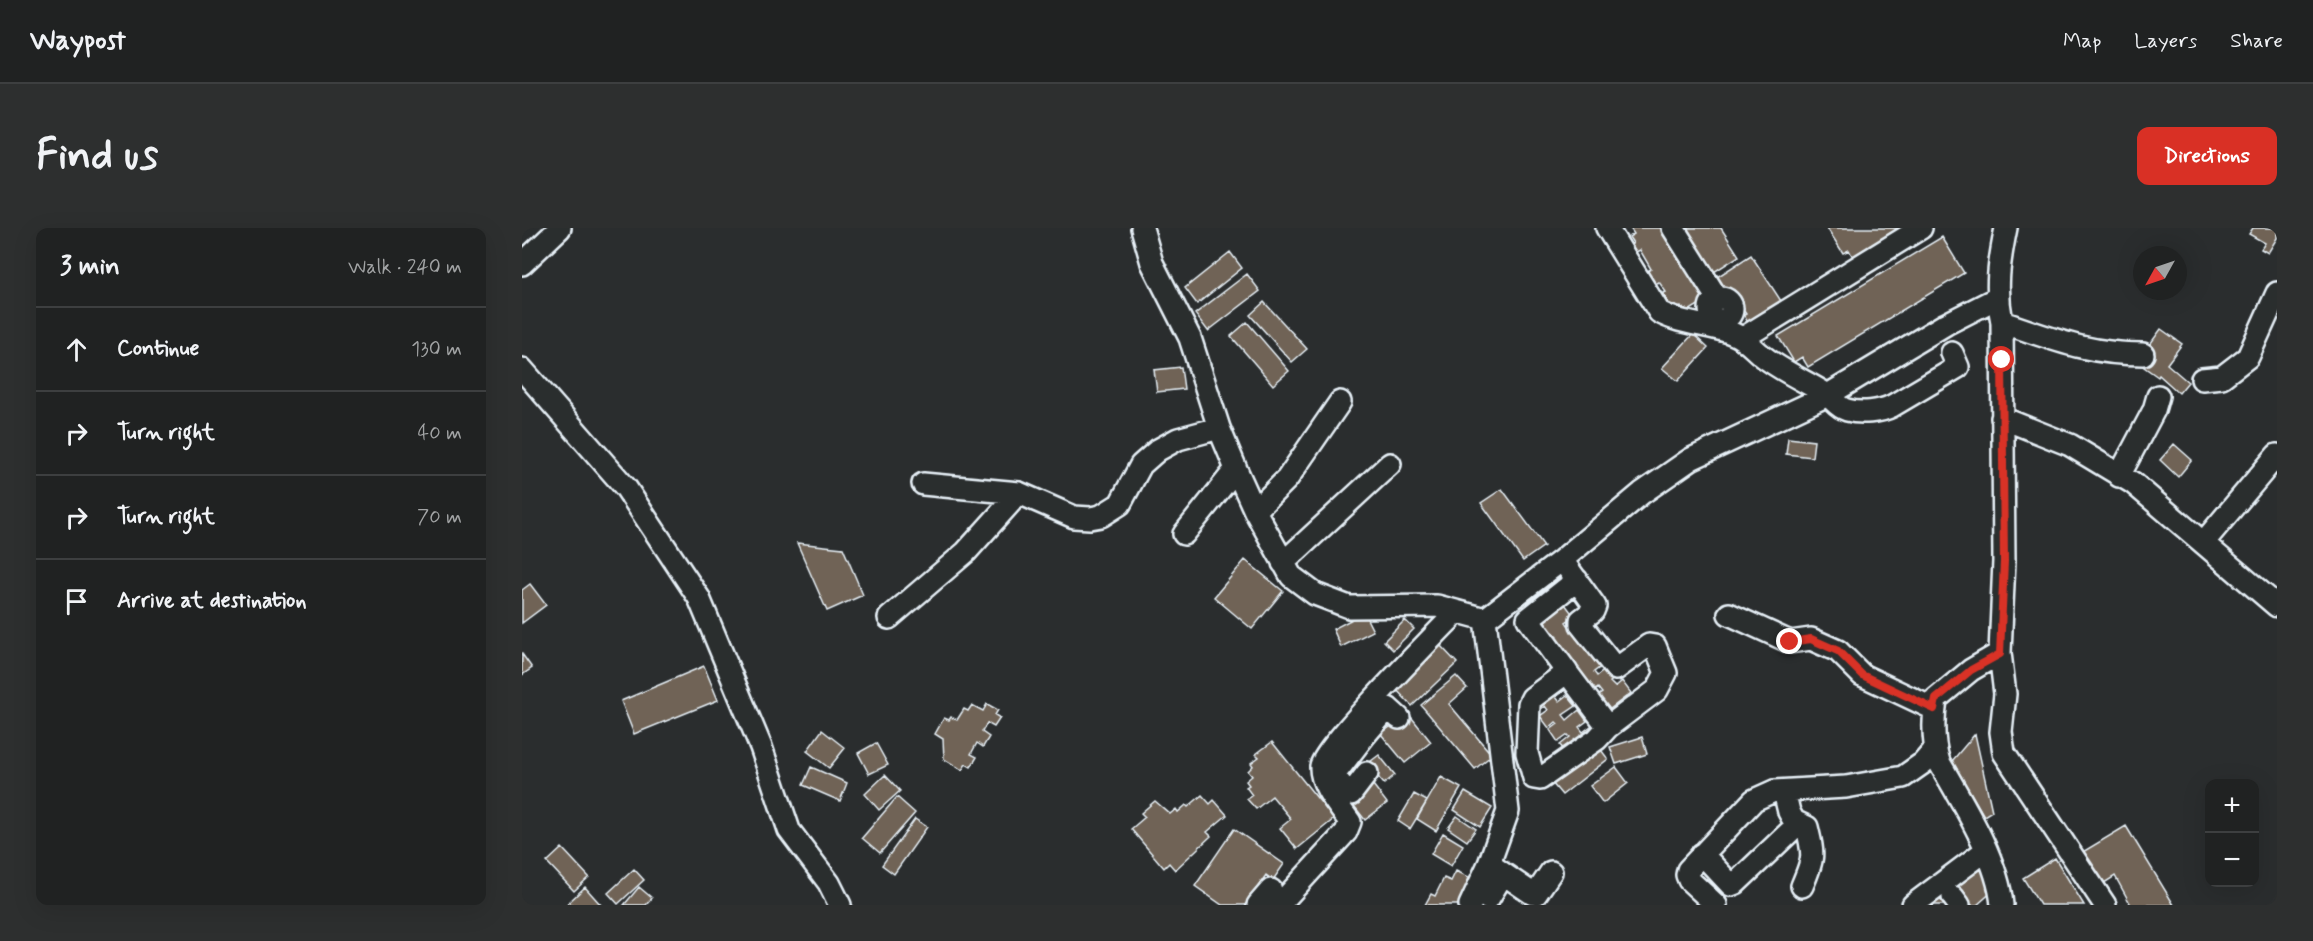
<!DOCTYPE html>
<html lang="en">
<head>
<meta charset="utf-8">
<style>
  body { margin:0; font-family:Mynerve,sans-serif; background:#2d2f2f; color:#f1f3f6 }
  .controls { position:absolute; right:18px; bottom:18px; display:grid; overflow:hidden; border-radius:12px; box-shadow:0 6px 24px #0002 }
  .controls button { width:54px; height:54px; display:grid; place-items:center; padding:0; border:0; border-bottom:2px solid #3d3f40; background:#202222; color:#f1f3f6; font:30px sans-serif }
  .compass { position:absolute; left:1611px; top:18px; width:54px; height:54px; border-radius:50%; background:#202222; box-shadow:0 6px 24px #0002; rotate:230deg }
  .stop { position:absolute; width:18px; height:18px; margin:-14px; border:4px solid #d93025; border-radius:50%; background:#fff }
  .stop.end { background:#d93025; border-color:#fff; box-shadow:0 2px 6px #0008 }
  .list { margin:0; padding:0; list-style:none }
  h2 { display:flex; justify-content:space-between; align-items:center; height:78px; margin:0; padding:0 24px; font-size:26px }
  h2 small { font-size:20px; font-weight:400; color:#a2a4a5 }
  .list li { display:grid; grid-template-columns:39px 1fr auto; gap:18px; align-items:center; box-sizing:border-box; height:84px; padding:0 24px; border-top:2px solid #3d3f40 }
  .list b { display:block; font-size:22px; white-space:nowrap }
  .list em { font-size:20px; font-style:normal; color:#a2a4a5 }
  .icon { flex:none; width:33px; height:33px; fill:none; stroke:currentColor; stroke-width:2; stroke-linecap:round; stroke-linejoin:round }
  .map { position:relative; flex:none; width:1755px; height:677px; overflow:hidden; border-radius:12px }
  header { display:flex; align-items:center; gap:36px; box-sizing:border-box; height:84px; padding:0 30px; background:#202222; border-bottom:2px solid #3d3f40 }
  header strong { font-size:28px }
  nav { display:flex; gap:33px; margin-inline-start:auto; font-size:21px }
  .intro { display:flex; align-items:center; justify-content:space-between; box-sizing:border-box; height:144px; padding:0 36px }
  h1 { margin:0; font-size:42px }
  .button { padding:15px 27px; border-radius:12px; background:#d93025; color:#fff; font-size:21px; font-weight:700 }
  main { display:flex; gap:36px; padding:0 36px }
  aside { flex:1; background:#202222; border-radius:12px; box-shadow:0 6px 24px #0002 }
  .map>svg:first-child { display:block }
</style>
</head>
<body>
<header>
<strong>Waypost</strong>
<nav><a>Map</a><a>Layers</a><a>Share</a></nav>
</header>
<div class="intro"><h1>Find us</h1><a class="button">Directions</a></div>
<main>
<aside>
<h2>3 min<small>Walk · 240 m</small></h2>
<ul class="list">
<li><svg class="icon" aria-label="ahead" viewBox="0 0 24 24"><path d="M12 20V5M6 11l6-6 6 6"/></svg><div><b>Continue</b></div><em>130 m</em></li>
<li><svg class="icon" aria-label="right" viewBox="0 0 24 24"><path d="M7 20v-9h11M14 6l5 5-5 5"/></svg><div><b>Turn right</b></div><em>40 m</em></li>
<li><svg class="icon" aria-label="right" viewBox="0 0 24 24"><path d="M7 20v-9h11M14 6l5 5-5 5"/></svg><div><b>Turn right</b></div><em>70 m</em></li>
<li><svg class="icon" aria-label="arrive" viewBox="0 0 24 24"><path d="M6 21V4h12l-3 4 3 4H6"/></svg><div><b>Arrive at destination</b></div></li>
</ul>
</aside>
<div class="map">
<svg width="1755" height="677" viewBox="0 0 1755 677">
  <rect width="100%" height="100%" fill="#2a2d2e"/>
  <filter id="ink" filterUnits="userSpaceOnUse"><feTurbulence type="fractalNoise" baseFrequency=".0167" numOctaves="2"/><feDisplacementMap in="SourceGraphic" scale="12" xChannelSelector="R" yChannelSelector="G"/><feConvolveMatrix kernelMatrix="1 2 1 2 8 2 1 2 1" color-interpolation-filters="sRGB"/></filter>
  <g filter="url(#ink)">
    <!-- building -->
    <path fill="#706456" stroke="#e8f1f8" stroke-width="1.5" d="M1108 0H1146L1186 64 1180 68 1183 73 1162 86 1159 79 1151 84 1141 65 1144 64 1137 54 1133 56 1125 43 1129 41 1118 22 1114 24 1109 16 1111 15 1107 9 1112 6Z
      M1162 0H1199L1217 28 1192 44 1186 35 1183 37Z
      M1305 0H1382L1332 31 1327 22 1321 25Z
      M1731 0H1755V10L1746 25 1739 21 1743 15 1727 6Z
      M1420 9 1442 45 1286 139 1280 129 1272 134 1256 108Z
      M708 24 720 40 675 76 663 60Z
      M1229 27 1261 76 1242 89 1240 86 1226 95 1222 87 1224 86 1211 67 1208 69 1195 49Z
      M725 46 738 63 686 103 673 86Z
      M742 74 785 121 770 134 728 87Z
      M725 94 767 143 751 157 709 108Z
      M1639 101 1660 116 1645 136 1666 154 1657 165 1637 147 1636 149 1615 134Z
      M1171 106 1186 120 1156 153 1140 140Z
      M659 139 662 161 635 164 632 142Z
      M1266 210 1292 213 1290 229 1264 226Z
      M1652 216 1670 232 1656 249 1638 232Z
      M980 261 1022 318 1001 333 959 275Z
      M275 315 321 320 341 367 305 383Z
      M723 332 761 363 730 401 692 369Z
      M8 356 24 377 0 395V362Z
      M1040 372 1052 388 1044 394 1048 400 1055 394 1063 404 1054 410 1057 413 1065 407 1085 434 1072 444 1075 448 1088 438 1096 448 1088 454 1093 459 1100 453 1109 465 1080 487 1069 473 1080 465 1076 460 1066 468 1035 427 1042 421 1040 419 1033 424 1026 415 1035 408 1031 404 1022 411 1011 395Z
      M842 385 851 403 819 419 811 401Z
      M883 392 892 401 871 422 862 413Z
      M917 416 935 435 890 478 872 459Z
      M0 426 10 440 0 447Z
      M182 438 196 472 112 506 99 473Z
      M934 448 945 460 927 476 970 527 953 541 899 477Z
      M1036 455 1042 463 1034 469 1037 473 1045 467 1054 478 1041 487 1045 492 1057 482 1065 493 1057 499 1061 504 1069 498 1076 508 1048 529 1038 517 1048 509 1046 507 1036 514 1028 502 1036 496 1034 494 1027 500 1018 488 1026 482 1023 478 1015 484 1011 475Z
      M465 476 476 482 473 487 478 490 472 499 465 495 460 504 467 509 461 519 455 515 449 526 455 529 449 539 444 536 440 542 422 531 421 511 413 506 422 490 427 492 429 489 435 492 442 481 446 483 450 477 461 483Z
      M886 485 909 514 883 535 859 506Z
      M300 502 323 520 307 540 285 523Z
      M1453 506 1470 583 1462 588 1430 533Z
      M1120 509 1125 526 1094 536 1088 519Z
      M750 514 812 591 775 621 758 600 769 591 750 568 734 581 725 571 730 567 724 559 727 557 724 553 730 548 726 543 731 538 729 535 737 529 734 526Z
      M354 515 366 537 347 546 336 525Z
      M1076 518 1086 531 1040 567 1030 555Z
      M857 527 873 547 862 556 845 536Z
      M289 539 325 555 318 573 281 557Z
      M1094 539 1106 555 1081 575 1068 558Z
      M363 547 378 563 357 582 343 566Z
      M919 549 939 560 914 603 895 591Z
      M848 553 865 575 843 592 826 570Z
      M943 564 970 580 958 599 932 582Z
      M892 566 905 573 888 601 876 593Z
      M680 567 688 576 692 572 705 587 685 604 689 608 653 642 647 635 642 640 609 601 623 589 619 585 633 573 648 586 654 581 656 584 664 577 666 579Z
      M375 569 393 585 358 625 340 610Z
      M935 588 954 601 945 613 926 600Z
      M393 591 405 599 372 646 360 637Z
      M1604 598 1652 677H1609L1593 648 1579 657 1559 625Z
      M712 601 762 636 751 652 744 647 723 677H700L673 658Z
      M921 605 941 617 929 638 909 626Z
      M40 620 67 649 52 663 25 634Z
      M1533 630 1562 677H1518L1501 650Z
      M1461 632 1472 662 1455 677H1449L1436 662 1431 677H1400Z
      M112 641 122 652 96 676 86 665Z
      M934 643 949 650 936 677H903L909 666 913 668 922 650 929 653Z
      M63 659 79 677H46L45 676Z
      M117 659 130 670 124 677H102Z"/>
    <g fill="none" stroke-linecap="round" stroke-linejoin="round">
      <defs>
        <path id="minor" d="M620 0 630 35 668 110 697 200 714 241 733 283 769 348 793 366 827 379 915 378 963 391 1040 332 1120 265 1169 231 1306 167 1424 96 1475 70
          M1085 0 1137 84C1160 97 1188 96 1212 106 1222 110 1229 118 1237 125 1257 142 1282 152 1304 166 1312 172 1315 179 1325 182 1339 186 1358 184 1370 178L1436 139 1430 125
          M1151 0 1195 70
          M1484 0C1477 34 1473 60 1480 94L1482 333 1478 425 1483 466 1479 504 1482 525 1583 677
          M0 36 38 0
          M1188 81a11 11 0 1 1 22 0a11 11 0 1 1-22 0Z
          M1480 94C1531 111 1565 126 1621 126
          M1221 110 1399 0
          M0 141 104 260 177 370 239 519 267 602 307 655 318 677
          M1680 151 1700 149 1726 129 1755 65
          M1480 190 1548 217 1611 255 1755 378
          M1597 248 1632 182 1636 168
          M401 256 497 265 552 289 568 290 579 288 598 276 619 237 636 222 656 211 697 200
          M733 283 765 251 818 174
          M662 306 714 241
          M1681 315 1755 227
          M1040 332 1073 378 1071 383 1059 392V397L1094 441 1127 417 1133 418 1144 445 1135 462 1086 499 1075 511 1018 551 1012 550 1005 525 1007 476 1010 470 1045 444 1006 391 1055 352
          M761 335 868 236
          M1207 386 1268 414 1289 411 1316 423 1340 447 1412 481
          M367 390 444 324 497 265
          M1478 425 1449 442 1414 471C1411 491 1411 515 1417 534 1440 574 1476 631 1480 677
          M1044 443 1086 499
          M834 498 843 507 866 480 877 490
          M843 507 812 547 826 566H829L845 545
          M1262 563 1267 584 1272 593 1285 599C1292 628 1292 630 1280 658
          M1180 626 1209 657 1214 655 1276 596
          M967 636 1011 666H1014L1029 644
          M1431 669 1437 677
          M966 671 981 646
          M736 677 749 662
          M757 677 824 604 828 594C817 578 798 557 799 538 801 520 916 404 935 384
          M948 677 967 636 986 583 963 391
          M1194 677 1167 652 1165 647 1166 642 1232 572 1252 563 1324 559 1381 549 1401 535 1413 521
          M1391 677 1463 623"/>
      </defs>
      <!-- minor casing -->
      <use href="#minor" stroke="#e8f1f8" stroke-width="26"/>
      <!-- minor -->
      <use href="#minor" stroke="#2a2d2e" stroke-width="21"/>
    </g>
  </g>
  <g fill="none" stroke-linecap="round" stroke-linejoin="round" filter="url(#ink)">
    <!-- route -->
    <path stroke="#d93025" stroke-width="8" d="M1268 414 1289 411 1316 423 1340 447 1412 481 1414 471 1449 442 1478 426 1482 333 1480 132"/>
  </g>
</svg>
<div class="controls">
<button>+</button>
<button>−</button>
</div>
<svg class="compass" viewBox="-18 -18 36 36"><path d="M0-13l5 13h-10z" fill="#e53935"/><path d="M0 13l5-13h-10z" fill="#a2a4a5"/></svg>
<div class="stop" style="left:1480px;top:132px"></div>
<div class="stop end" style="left:1268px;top:414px"></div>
</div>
</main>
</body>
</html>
